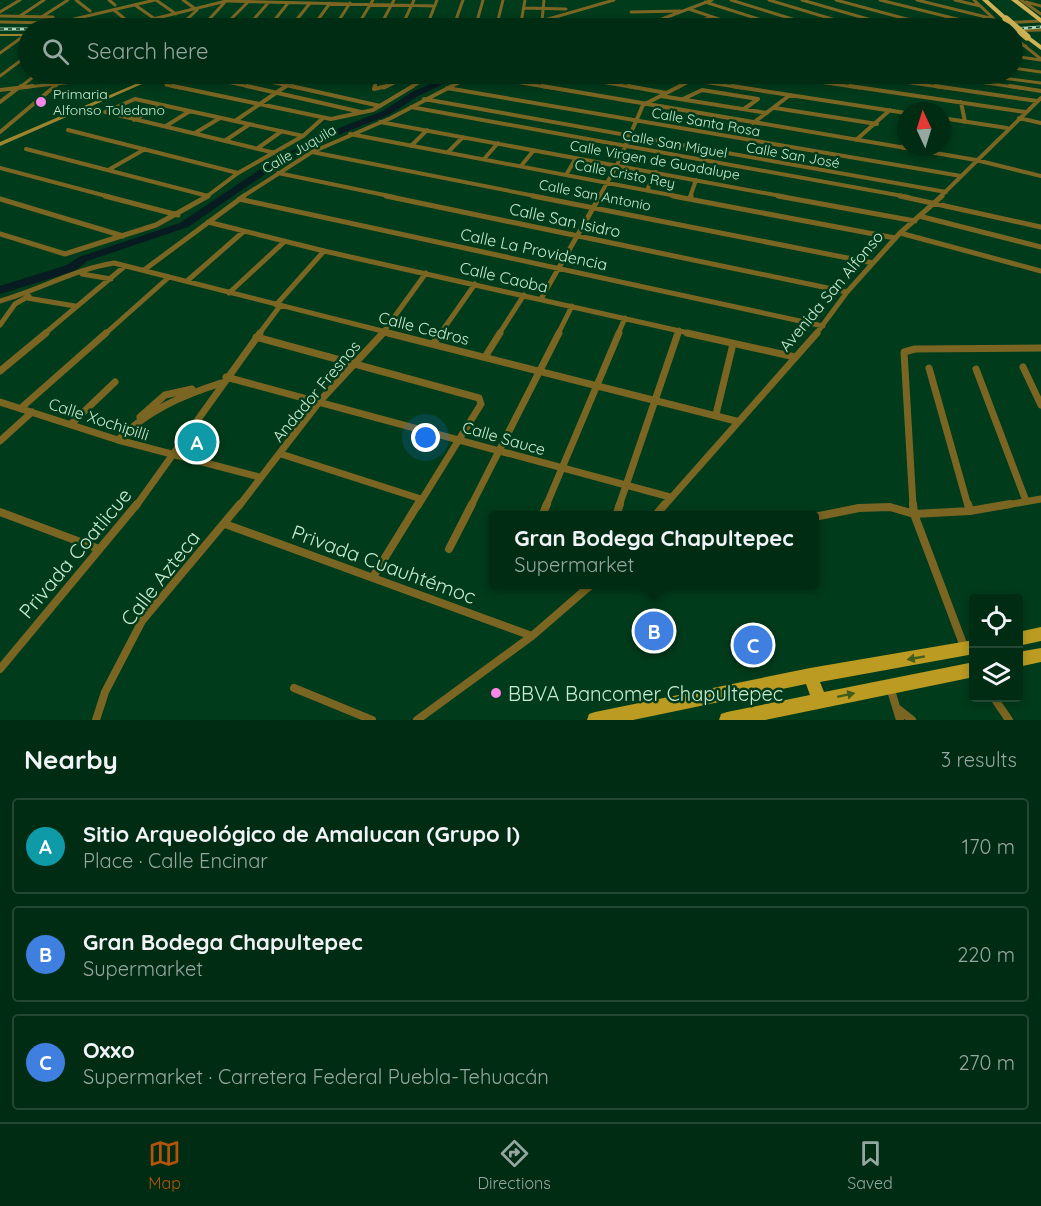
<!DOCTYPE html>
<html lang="en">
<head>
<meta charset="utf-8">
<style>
  body { margin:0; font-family:Quicksand,sans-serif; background:#0e3822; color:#f1f3f6 }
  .controls { position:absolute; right:18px; bottom:18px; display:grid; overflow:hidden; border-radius:6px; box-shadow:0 3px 9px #0003 }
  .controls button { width:54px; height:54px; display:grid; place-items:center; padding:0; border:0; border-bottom:2px solid #224834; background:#002c14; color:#f1f3f6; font:30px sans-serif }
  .compass { position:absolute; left:897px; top:102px; width:54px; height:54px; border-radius:50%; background:#002c14; box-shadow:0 3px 9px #0003; rotate:356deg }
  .you { position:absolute; left:426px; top:438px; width:21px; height:21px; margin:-15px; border:4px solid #fff; border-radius:50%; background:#1a73e8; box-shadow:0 0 0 9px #1a73e833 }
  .badge { display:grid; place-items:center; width:39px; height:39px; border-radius:50%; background:#b45309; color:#fff; font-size:20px; font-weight:700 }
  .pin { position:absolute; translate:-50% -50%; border:3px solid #fff; box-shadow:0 2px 6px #0006 }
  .popup { position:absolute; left:489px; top:511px; width:330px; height:78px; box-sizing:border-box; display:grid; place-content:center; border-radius:6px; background:#002c14; filter:drop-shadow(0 2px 4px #0005); font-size:20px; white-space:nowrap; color:#95a7a0 }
  .popup b { font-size:22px; color:#f1f3f6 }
  .popup::after { content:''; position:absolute; left:50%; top:100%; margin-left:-12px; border:12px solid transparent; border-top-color:#002c14 }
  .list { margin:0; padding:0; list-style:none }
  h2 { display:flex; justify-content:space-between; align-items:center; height:78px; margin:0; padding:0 24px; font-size:26px }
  h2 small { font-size:20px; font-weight:400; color:#95a7a0 }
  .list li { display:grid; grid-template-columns:39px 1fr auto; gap:18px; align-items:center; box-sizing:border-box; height:96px; margin:0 12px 12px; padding:0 12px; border:2px solid #224834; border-radius:6px }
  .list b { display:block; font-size:22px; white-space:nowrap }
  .list p { margin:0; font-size:20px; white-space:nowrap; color:#95a7a0 }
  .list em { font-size:20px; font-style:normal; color:#95a7a0 }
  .icon { flex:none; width:33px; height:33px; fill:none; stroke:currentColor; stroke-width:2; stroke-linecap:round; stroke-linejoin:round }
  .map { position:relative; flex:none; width:1041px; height:720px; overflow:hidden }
  .search { position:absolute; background:#002c14; box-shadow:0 3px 9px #0003; left:18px; right:18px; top:18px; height:66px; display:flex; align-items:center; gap:15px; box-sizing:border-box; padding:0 21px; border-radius:33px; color:#95a7a0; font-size:22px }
  .sheet { height:402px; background:#002c14 }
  nav { display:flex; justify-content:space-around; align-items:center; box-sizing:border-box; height:84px; border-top:2px solid #224834; background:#002c14; font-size:16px; color:#95a7a0 }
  nav a { display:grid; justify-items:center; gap:3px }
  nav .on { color:#b45309 }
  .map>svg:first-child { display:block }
</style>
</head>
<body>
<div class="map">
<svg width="1041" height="720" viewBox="0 0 1041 720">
  <rect width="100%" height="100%" fill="#003b1b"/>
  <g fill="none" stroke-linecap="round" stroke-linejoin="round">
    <!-- river -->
    <path fill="#071b20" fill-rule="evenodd" d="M454 74H464L418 96 389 115 308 147 304 152 265 174 188 227 87 261 75 271 0 294V286L67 265 79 257 180 223 259 170 297 148 301 143 383 111 412 92Z"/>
    <!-- street-far4 -->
    <path stroke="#7a6622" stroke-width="3" d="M76 0 90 11
      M109 0 115 5
      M156 0 176 14
      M731 0 821 28
      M769 0 862 28
      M802 0 899 28
      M836 0 929 25
      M880 0 973 23
      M917 0 994 19
      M955 0 980 6
      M974 0 993 18
      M1021 0 1041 14
      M227 1 435 6
      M705 2 787 28
      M1026 2 1041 6
      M135 5 155 19
      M524 8 566 9
      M689 9 745 28
      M114 10 131 24
      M0 12 20 0
      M631 12 680 11
      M0 16 53 17
      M20 16 44 0
      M43 16 68 0
      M70 20 155 0
      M542 21 544 0
      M681 21 697 22 712 17
      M0 22 333 28
      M141 22 230 0
      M181 25 197 10 183 0
      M203 26 225 2
      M224 26 248 2
      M247 27 268 3
      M269 27 288 3
      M290 28 310 3
      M312 28 330 3
      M334 28 350 3
      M356 28 373 0
      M379 28 394 0
      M401 28 414 0
      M426 28 437 0
      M453 28 463 0
      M475 28 483 0
      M496 28 503 0
      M517 28 614 0
      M520 28 525 0
      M638 28 712 0
      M896 28 1041 21
      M1012 31 1041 30
      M1012 36 1041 59
      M1012 44 1026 46
      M0 53 25 35
      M1012 56 1041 60
      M1012 68 1041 72
      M192 74 254 88
      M234 74 298 88
      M555 74 636 88
      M651 74 742 88
      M765 74 860 88
      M849 74 946 88
      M925 74 1020 88
      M971 74 1041 83
      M475 75 551 88
      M0 76 28 55
      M342 81 346 74
      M166 85 180 88
      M19 88 146 74
      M19 88 37 74
      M53 88 70 74
      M284 88 288 85
      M374 88 380 74
      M384 88 413 74
      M410 88 434 74
      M448 88 477 75
      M677 88 705 74"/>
    <!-- street-far3 -->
    <path stroke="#7a6622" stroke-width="4" d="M173 86 331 119 373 110 413 86
      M247 86 361 112
      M291 86 380 106
      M375 86 374 89 387 86
      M542 86 976 160 1041 176
      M628 86 666 93
      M732 86 906 113
      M850 86 1025 112
      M935 86 1037 101
      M1010 86 1041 91
      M447 88 961 176
      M0 90 33 86
      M661 96 767 113
      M424 99 946 192
      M683 99 702 90 758 99
      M0 102 21 86
      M961 102 965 122
      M411 107 908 197
      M775 108 877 124
      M744 109 758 99
      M105 112 135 99 303 136
      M105 112 275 153
      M942 118 1007 128
      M1019 118 1041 123
      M134 120 161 105
      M235 121 286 86
      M380 122 786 197
      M753 123 790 95
      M166 126 190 111
      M68 130 238 173
      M0 132 55 86
      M195 133 220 118
      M350 134 681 197
      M226 140 250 124
      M856 140 890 110
      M411 146 427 130
      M258 148 282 131
      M903 148 906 130
      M26 149 208 196
      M312 152 540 197
      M448 152 463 137
      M484 159 498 143
      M521 166 534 150
      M0 168 110 197
      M110 169 145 149
      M278 173 394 197
      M566 175 576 158
      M647 190 656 172
      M206 197 238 173 303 136 322 119
      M242 197 312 152 391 118 452 86
      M599 197 617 165 643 105 680 86
      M690 197 696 180
      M940 197 1041 98"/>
    <!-- street-far2 -->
    <path stroke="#7a6622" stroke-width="5" d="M105 196 178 215
      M386 196 847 292
      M533 196 873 263
      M673 196 895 238
      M778 196 915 221
      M900 196 1041 227
      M690 198 691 196
      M0 199 123 236
      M239 199 823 326
      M919 216 1041 247
      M208 222 324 251 693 334
      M900 233 1041 271
      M0 234 65 254 156 225 208 196
      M144 270 244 196
      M82 274 111 279
      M187 281 243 232
      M229 293 284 242
      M27 298 75 306
      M541 299 600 196
      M0 301C39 290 75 269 114 263L394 334
      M276 305 324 251
      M0 325 15 304 29 296
      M44 334 125 266
      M105 334 169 277
      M259 334 280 306
      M382 334 426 273
      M440 334 475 284
      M499 334 524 295
      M558 334 572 306
      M618 334 625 318
      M678 334 679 330
      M816 334 847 292 900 233 942 196"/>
    <!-- street-far1 -->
    <path stroke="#7a6622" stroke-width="7" d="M388 333 736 421
      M687 333 795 357
      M256 337 479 398 481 404 418 506
      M433 344 441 333
      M485 357 500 333
      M1023 367 1041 405
      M929 368 968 506
      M976 369 1026 501
      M0 371 46 333
      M226 377 670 497
      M0 402 118 440 259 477
      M21 408 106 333
      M716 414 733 344
      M140 417 165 395 192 389
      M72 423 115 382
      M118 440C148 410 181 396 221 383
      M0 441 32 412
      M281 454 421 499
      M136 506 260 333
      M239 506 319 402 383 333
      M471 506 559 333
      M546 506 619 333
      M619 506 678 333
      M664 506 817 333
      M913 506 904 352 915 349 1041 348
      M1001 506 1041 499"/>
    <!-- street -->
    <path stroke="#7a6622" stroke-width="8" d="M913 504 914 514 965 649
      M968 504 970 511
      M0 512 99 549
      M542 516 547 504
      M616 516 620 504
      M655 516 665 504
      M814 517 859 508 890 507 914 514 970 511 1010 504
      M225 524 532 636
      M449 549 472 504
      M373 577 418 504
      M0 669 137 504
      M890 687 900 720
      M294 688 372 720
      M994 698 1009 720
      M898 709 912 720
      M96 720 105 692 142 621 240 504
      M417 720 532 636 592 584"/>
    <!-- secondary -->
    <path fill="#9d842e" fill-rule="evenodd" d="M0 34H28V36H0Z
      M159 74H165L0 146V142Z"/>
    <!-- primary -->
    <path fill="#bb9b21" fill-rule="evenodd" d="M1041 627V641L1018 646V632Z
      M974 640V654L820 682 824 692 974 662V677L765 720H719L721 714 727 712 810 695 806 684 633 720H587L589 714 595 712 810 668Z
      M1041 648V662L1018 667V652Z"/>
    <!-- highway -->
    <path fill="#ceb253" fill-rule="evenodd" d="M982 0H988L1008 18V20H1004Z
      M1011 0H1018L1041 18V23Z
      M1025 36H1029L1041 45V50L1025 38Z"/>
    <defs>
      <path id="rail" d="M0 29H28
        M1012 29 1041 27"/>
    </defs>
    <!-- rail casing -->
    <use href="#rail" stroke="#aed4b9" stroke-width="3"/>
    <!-- rail -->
    <use href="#rail" stroke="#003b1b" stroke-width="1.5" stroke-dasharray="4" stroke-linecap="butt"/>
    <!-- highway-bridge -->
    <path stroke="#ceb253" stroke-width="7" d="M1006 19 1027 37"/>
  </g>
  <!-- one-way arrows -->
  <defs><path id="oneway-solid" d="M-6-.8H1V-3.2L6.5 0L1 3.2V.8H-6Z" transform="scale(1.5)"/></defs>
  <g fill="#415d1d">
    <use href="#oneway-solid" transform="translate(916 658) rotate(170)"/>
    <use href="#oneway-solid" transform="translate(846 695) rotate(-12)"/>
  </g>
  <!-- markers -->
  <g fill="#f987e9" stroke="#003b1b" stroke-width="2">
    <circle cx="41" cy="102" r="6"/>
    <circle cx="496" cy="693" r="6"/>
  </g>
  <g text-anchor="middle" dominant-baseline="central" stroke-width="5" stroke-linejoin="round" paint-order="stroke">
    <!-- far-poi labels -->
    <g font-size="14" fill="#c8ebd1" stroke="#003b1b" text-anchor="start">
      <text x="53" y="94">Primaria<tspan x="53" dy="16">Alfonso Toledano</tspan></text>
    </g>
    <!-- far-street labels -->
    <g font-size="14" fill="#c8ebd1" stroke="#003b1b">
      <text transform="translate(706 122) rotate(10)">Calle Santa Rosa</text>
      <text transform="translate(675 144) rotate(10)">Calle San Miguel</text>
      <text transform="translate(299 149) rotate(-30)">Calle Juquila</text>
      <text transform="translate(793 155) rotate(10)">Calle San José</text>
      <text transform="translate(655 160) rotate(10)">Calle Virgen de Guadalupe</text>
      <text transform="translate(625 174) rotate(11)">Calle Cristo Rey</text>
      <text transform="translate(595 195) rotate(11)">Calle San Antonio</text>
    </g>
    <!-- street labels -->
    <g font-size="16" fill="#c8ebd1" stroke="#003b1b">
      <text transform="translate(565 220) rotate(12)">Calle San Isidro</text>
      <text transform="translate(534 249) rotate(12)">Calle La Providencia</text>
      <text transform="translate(504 277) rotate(13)">Calle Caoba</text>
      <text transform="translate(831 291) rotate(-50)">Avenida San Alfonso</text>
      <text transform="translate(424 328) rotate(14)">Calle Cedros</text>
      <text transform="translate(316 391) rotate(-50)">Andador Fresnos</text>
      <text transform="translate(99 419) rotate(18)">Calle Xochipilli</text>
      <text transform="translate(504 438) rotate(16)">Calle Sauce</text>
    </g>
    <!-- near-street labels -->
    <g font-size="20" fill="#c8ebd1" stroke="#003b1b">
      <text transform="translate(75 553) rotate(-50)">Privada Coatlicue</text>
      <text transform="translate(384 564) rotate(20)">Privada Cuauhtémoc</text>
      <text transform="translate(160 578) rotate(-52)">Calle Azteca</text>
    </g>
    <!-- near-poi labels -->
    <g font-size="20" fill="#c8ebd1" stroke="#003b1b" text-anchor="start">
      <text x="508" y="693">BBVA Bancomer Chapultepec</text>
    </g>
  </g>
</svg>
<div class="controls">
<button><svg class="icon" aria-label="locate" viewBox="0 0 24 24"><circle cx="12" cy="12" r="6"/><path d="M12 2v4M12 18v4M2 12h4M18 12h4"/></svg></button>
<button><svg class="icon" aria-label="layers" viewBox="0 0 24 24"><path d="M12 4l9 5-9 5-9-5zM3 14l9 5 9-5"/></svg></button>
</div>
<svg class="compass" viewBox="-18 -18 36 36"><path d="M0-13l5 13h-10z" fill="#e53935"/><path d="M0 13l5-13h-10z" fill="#95a7a0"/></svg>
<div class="you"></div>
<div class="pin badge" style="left:197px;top:442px;background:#0f9aa8">A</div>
<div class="pin badge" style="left:654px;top:631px;background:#3f7fe0">B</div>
<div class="popup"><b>Gran Bodega Chapultepec</b>Supermarket</div>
<div class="pin badge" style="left:753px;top:645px;background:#3f7fe0">C</div>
<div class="search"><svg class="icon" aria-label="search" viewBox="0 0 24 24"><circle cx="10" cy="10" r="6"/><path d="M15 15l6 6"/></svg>Search here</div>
</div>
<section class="sheet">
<h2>Nearby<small>3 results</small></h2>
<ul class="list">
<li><span class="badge" style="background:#0f9aa8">A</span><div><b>Sitio Arqueológico de Amalucan (Grupo I)</b><p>Place · Calle Encinar</p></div><em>170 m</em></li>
<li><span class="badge" style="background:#3f7fe0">B</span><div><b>Gran Bodega Chapultepec</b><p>Supermarket</p></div><em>220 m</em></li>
<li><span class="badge" style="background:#3f7fe0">C</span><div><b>Oxxo</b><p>Supermarket · Carretera Federal Puebla-Tehuacán</p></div><em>270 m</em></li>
</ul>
</section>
<nav>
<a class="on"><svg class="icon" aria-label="map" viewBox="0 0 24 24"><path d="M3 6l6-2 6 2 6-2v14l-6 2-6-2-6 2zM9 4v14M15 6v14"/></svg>Map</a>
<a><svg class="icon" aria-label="directions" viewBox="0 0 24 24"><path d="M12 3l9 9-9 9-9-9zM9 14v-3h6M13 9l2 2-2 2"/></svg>Directions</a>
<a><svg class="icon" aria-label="saved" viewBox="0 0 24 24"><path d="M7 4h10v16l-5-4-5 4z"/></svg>Saved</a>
</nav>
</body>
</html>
